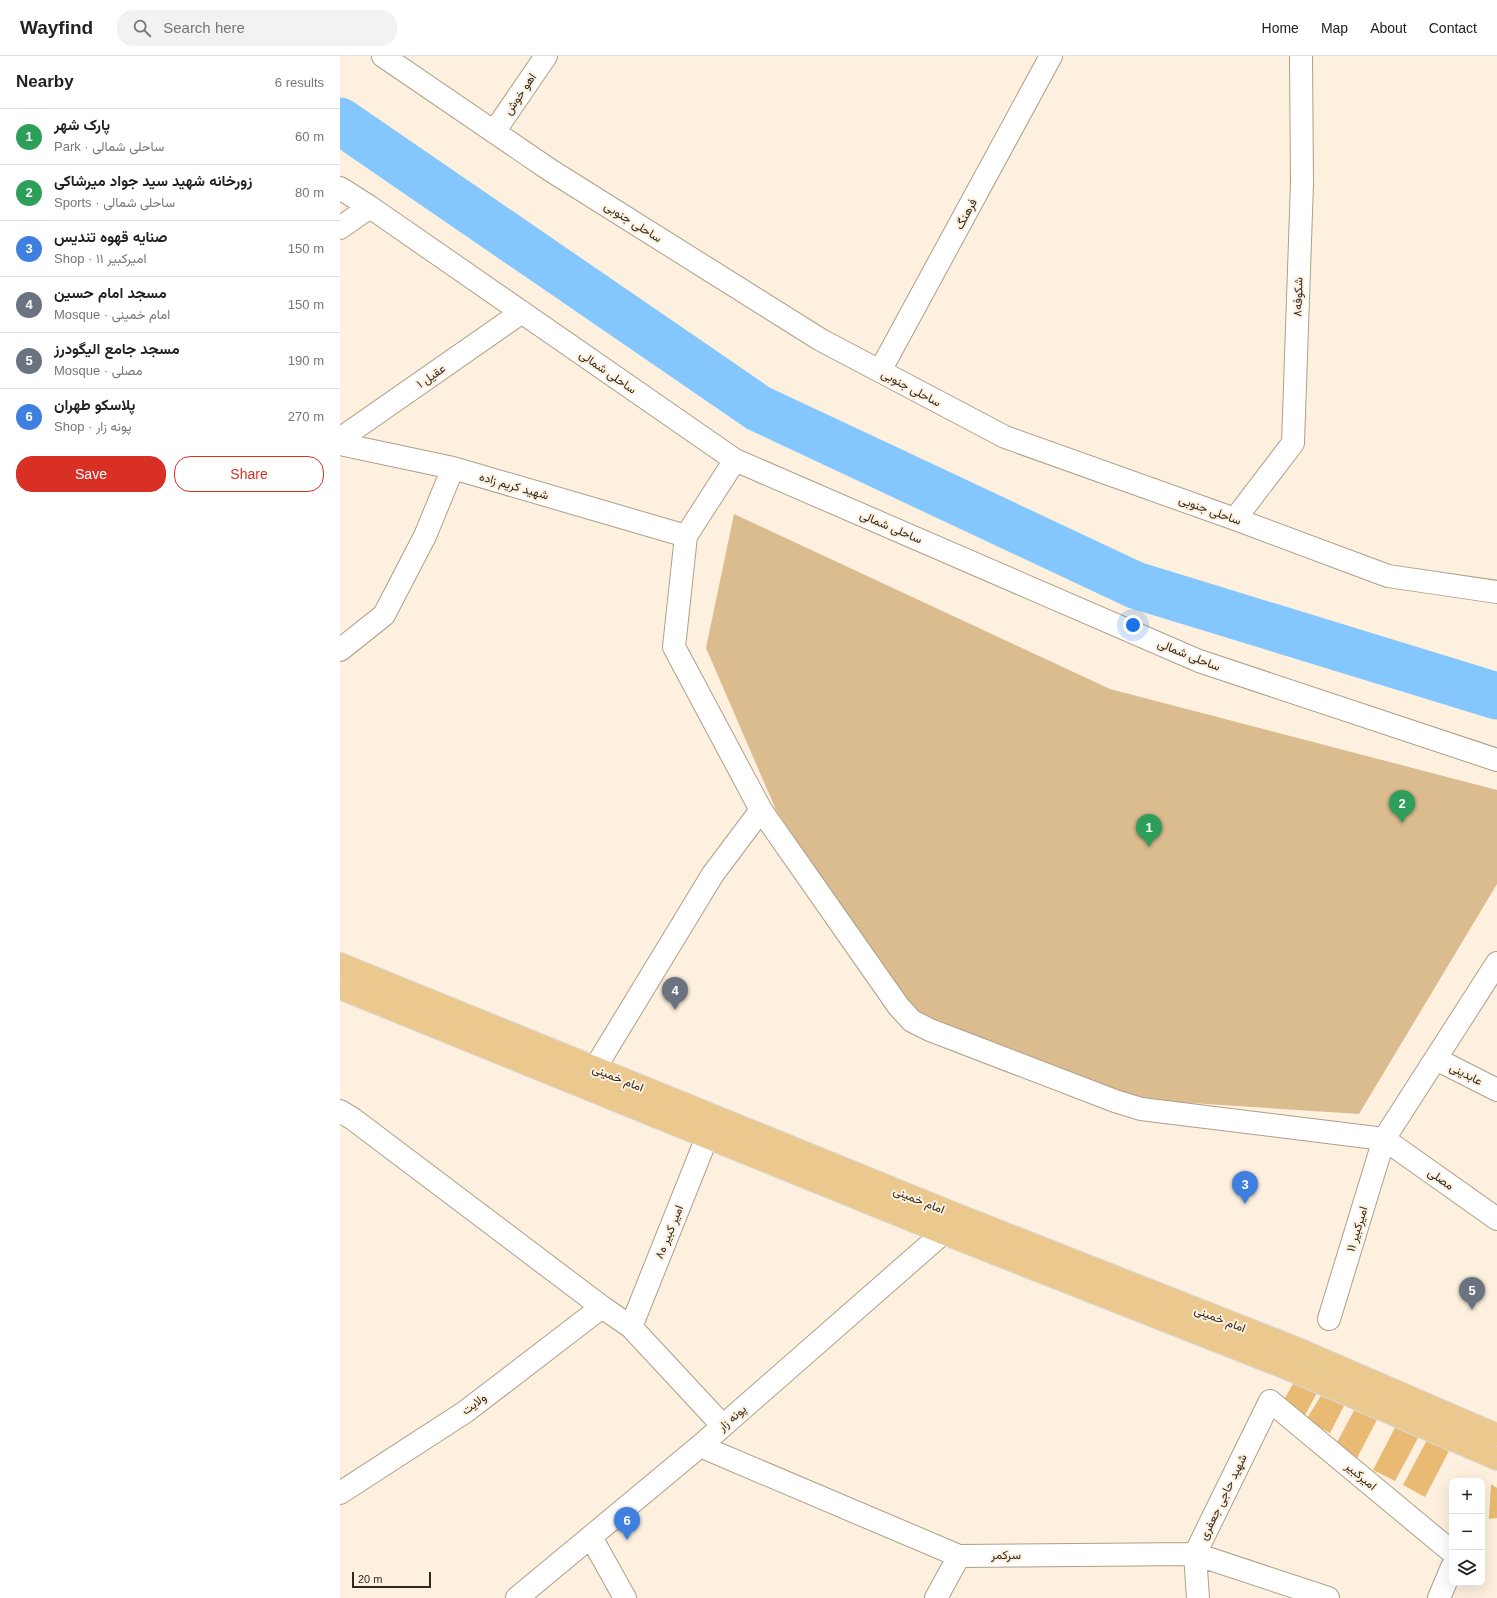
<!DOCTYPE html>
<html lang="en">
<head>
<meta charset="utf-8">
<style>
  body { margin:0; font-family:Arial,Vazirmatn,sans-serif; background:#f2f2f2; color:#222 }
  .controls { position:absolute; right:12px; bottom:12px; display:grid; overflow:hidden; border-radius:8px; box-shadow:0 4px 16px #0002 }
  .controls button { width:36px; height:36px; display:grid; place-items:center; padding:0; border:0; border-bottom:1px solid #e0e0e0; background:#fff; color:#222; font:20px sans-serif }
  .scale { position:absolute; left:12px; bottom:10px; width:79px; box-sizing:border-box; padding-left:4px; border:2px solid #2f2920; border-top:0; font-size:11px; line-height:14px; white-space:nowrap; color:#2f2920; -webkit-text-stroke:3px #fdf0de; paint-order:stroke }
  .you { position:absolute; left:793px; top:569px; width:14px; height:14px; margin:-10px; border:3px solid #fff; border-radius:50%; background:#1a73e8; box-shadow:0 0 0 6px #1a73e833 }
  .badge { display:grid; place-items:center; width:26px; height:26px; border-radius:50%; background:#d93025; color:#fff; font-size:13px; font-weight:700 }
  .pin { position:absolute; translate:-50% -33px; filter:drop-shadow(0 1px 2px #0008) }
  .pin::after { content:''; position:absolute; top:21px; width:14px; height:12px; background:inherit; clip-path:polygon(0 0,100% 0,50% 100%) }
  .list { margin:0; padding:0; list-style:none }
  h2 { display:flex; justify-content:space-between; align-items:center; height:52px; margin:0; padding:0 16px; font-size:17px }
  h2 small { font-size:13px; font-weight:400; color:#767676 }
  .list li { display:grid; grid-template-columns:26px 1fr auto; gap:12px; align-items:center; box-sizing:border-box; height:56px; padding:0 16px; border-top:1px solid #e0e0e0 }
  .list b { display:block; font-size:15px; white-space:nowrap }
  .list p { margin:0; font-size:13px; white-space:nowrap; color:#767676 }
  .list em { font-size:13px; font-style:normal; color:#767676 }
  .actions { display:flex; gap:8px; padding:12px 16px }
  .actions a { flex:1; padding:9px 0; border:1px solid #d93025; border-radius:16px; text-align:center; font-size:14px; color:#d93025 }
  .actions .main { background:#d93025; color:#fff }
  .icon { flex:none; width:22px; height:22px; fill:none; stroke:currentColor; stroke-width:2; stroke-linecap:round; stroke-linejoin:round }
  .map { position:relative; flex:none; width:1157px; height:1542px; overflow:hidden }
  header { display:flex; align-items:center; gap:24px; box-sizing:border-box; height:56px; padding:0 20px; background:#fff; border-bottom:1px solid #e0e0e0 }
  header strong { font-size:19px }
  nav { display:flex; gap:22px; margin-inline-start:auto; font-size:14px }
  .search { width:280px; height:36px; background:#f2f2f2; display:flex; align-items:center; gap:10px; box-sizing:border-box; padding:0 14px; border-radius:16px; color:#767676; font-size:15px }
  main { display:flex }
  aside { flex:1; background:#fff }
  .map>svg:first-child { display:block }
</style>
</head>
<body>
<header>
<strong>Wayfind</strong>
<div class="search"><svg class="icon" aria-label="search" viewBox="0 0 24 24"><circle cx="10" cy="10" r="6"/><path d="M15 15l6 6"/></svg>Search here</div>
<nav><a>Home</a><a>Map</a><a>About</a><a>Contact</a></nav>
</header>
<main>
<aside>
<h2>Nearby<small>6 results</small></h2>
<ul class="list">
<li><span class="badge" style="background:#2e9e5b">1</span><div><b>پارک شهر</b><p>Park · ساحلی شمالی</p></div><em>60 m</em></li>
<li><span class="badge" style="background:#2e9e5b">2</span><div><b>زورخانه شهید سید جواد میرشاکی</b><p>Sports · ساحلی شمالی</p></div><em>80 m</em></li>
<li><span class="badge" style="background:#3f7fe0">3</span><div><b>صنایه قهوه تندیس</b><p>Shop · امیرکبیر ۱۱</p></div><em>150 m</em></li>
<li><span class="badge" style="background:#6b7280">4</span><div><b>مسجد امام حسین</b><p>Mosque · امام خمینی</p></div><em>150 m</em></li>
<li><span class="badge" style="background:#6b7280">5</span><div><b>مسجد جامع الیگودرز</b><p>Mosque · مصلی</p></div><em>190 m</em></li>
<li><span class="badge" style="background:#3f7fe0">6</span><div><b>پلاسکو طهران</b><p>Shop · پونه زار</p></div><em>270 m</em></li>
</ul>
<div class="actions"><a class="main">Save</a><a>Share</a></div>
</aside>
<div class="map">
<svg width="1157" height="1542" viewBox="0 0 1157 1542">
  <rect width="100%" height="100%" fill="#fdf0de"/>
  <!-- green -->
  <path fill="#dbbc8f" d="M394 458 770 633 1157 734V828L1019 1058 804 1044 576 960 436 754 366 592Z"/>
  <g fill="none" stroke-linecap="round" stroke-linejoin="round">
    <!-- river -->
    <path stroke="#83c7fe" stroke-width="47" d="M0 65 418 352 795 529 1157 640"/>
  </g>
  <!-- building -->
  <path fill="#e9ba73" d="M958 1319 980 1331 963 1363 941 1349Z
    M985 1333 1007 1344 990 1377 966 1364Z
    M1018 1347 1040 1358 1016 1404 994 1392Z
    M1057 1368 1079 1380 1055 1425 1033 1414Z
    M1087 1384 1109 1395 1085 1441 1063 1429Z
    M1151 1428 1157 1432V1462L1149 1463Z"/>
  <g fill="none" stroke-linecap="round" stroke-linejoin="round">
    <defs>
      <path id="minor" d="M43 0 210 114 481 284 665 381 895 463 1048 520 1157 536
        M154 76 206 0
        M0 132 30 151 395 404 859 605 1157 704
        M0 172 30 151
        M540 315 711 0
        M0 383 182 256
        M0 388 113 412 346 480
        M395 404 346 480 334 591 421 754 559 951 572 965 590 974 775 1045 801 1053 1044 1083 1157 907
        M895 463 953 387 962 127 961 0
        M0 594 44 559 85 480 113 412
        M1096 1003 1157 1034
        M255 1012 373 818 421 754
        M0 1055 13 1063 262 1251 291 1271 383 1370
        M989 1263 1044 1083 1157 1163
        M291 1271 367 1081
        M360 1390 619 1500 855 1498 988 1542
        M0 1437 125 1356 262 1251
        M251 1481 285 1542
        M177 1542 360 1390 603 1177
        M596 1542 619 1500
        M858 1542 855 1498 930 1345 1112 1496
        M1099 1542 1112 1511"/>
      <path id="major" d="M0 908 615 1158 958 1293 1157 1379
        M0 932 603 1177 946 1312 1157 1403"/>
    </defs>
    <!-- minor casing -->
    <use href="#minor" stroke="#ae9f8a" stroke-width="24"/>
    <!-- major casing -->
    <use href="#major" stroke="#dad8d7" stroke-width="24"/>
    <!-- minor -->
    <use href="#minor" stroke="#fff" stroke-width="22"/>
    <!-- major -->
    <use href="#major" stroke="#ebc88e" stroke-width="22"/>
  </g>
  <g text-anchor="middle" dominant-baseline="central" stroke-width="4" stroke-linejoin="round" paint-order="stroke">
    <!-- street labels -->
    <g font-size="12" fill="#2f2920" stroke="#fdf0de">
      <text transform="translate(180 38) rotate(-56)">اهو خوش</text>
      <text transform="translate(626 158) rotate(-62)">فرهنگ</text>
      <text transform="translate(293 166) rotate(32)">ساحلی جنوبی</text>
      <text transform="translate(958 241) rotate(-88)">شکوفه۸</text>
      <text transform="translate(268 316) rotate(35)">ساحلی شمالی</text>
      <text transform="translate(91 320) rotate(-35)">عقیل ۱</text>
      <text transform="translate(571 332) rotate(28)">ساحلی جنوبی</text>
      <text transform="translate(174 430) rotate(16)">شهید کریم زاده</text>
      <text transform="translate(870 454) rotate(20)">ساحلی جنوبی</text>
      <text transform="translate(551 471) rotate(23)">ساحلی شمالی</text>
      <text transform="translate(849 599) rotate(22)">ساحلی شمالی</text>
      <text transform="translate(1126 1018) rotate(27)">عابدینی</text>
      <text transform="translate(278 1022) rotate(22)">امام خمینی</text>
      <text transform="translate(1101 1123) rotate(35)">مصلی</text>
      <text transform="translate(579 1144) rotate(22)">امام خمینی</text>
      <text transform="translate(1017 1173) rotate(-73)">امیرکبیر ۱۱</text>
      <text transform="translate(329 1176) rotate(-68)">امیر کبیر ه۸</text>
      <text transform="translate(880 1263) rotate(21)">امام خمینی</text>
      <text transform="translate(134 1348) rotate(-37)">ولایت</text>
      <text transform="translate(392 1362) rotate(-41)">پونه زار</text>
      <text transform="translate(1021 1420) rotate(40)">امیرکبیر</text>
      <text transform="translate(883 1441) rotate(-64)">شهید حاجی جعفری</text>
      <text x="666" y="1499">سرکمر</text>
    </g>
  </g>
</svg>
<div class="controls">
<button>+</button>
<button>−</button>
<button><svg class="icon" aria-label="layers" viewBox="0 0 24 24"><path d="M12 4l9 5-9 5-9-5zM3 14l9 5 9-5"/></svg></button>
</div>
<div class="scale">20 m</div>
<div class="you"></div>
<div class="pin badge" style="left:809px;top:791px;background:#2e9e5b">1</div>
<div class="pin badge" style="left:1062px;top:767px;background:#2e9e5b">2</div>
<div class="pin badge" style="left:905px;top:1148px;background:#3f7fe0">3</div>
<div class="pin badge" style="left:335px;top:954px;background:#6b7280">4</div>
<div class="pin badge" style="left:1132px;top:1254px;background:#6b7280">5</div>
<div class="pin badge" style="left:287px;top:1484px;background:#3f7fe0">6</div>
</div>
</main>
</body>
</html>
